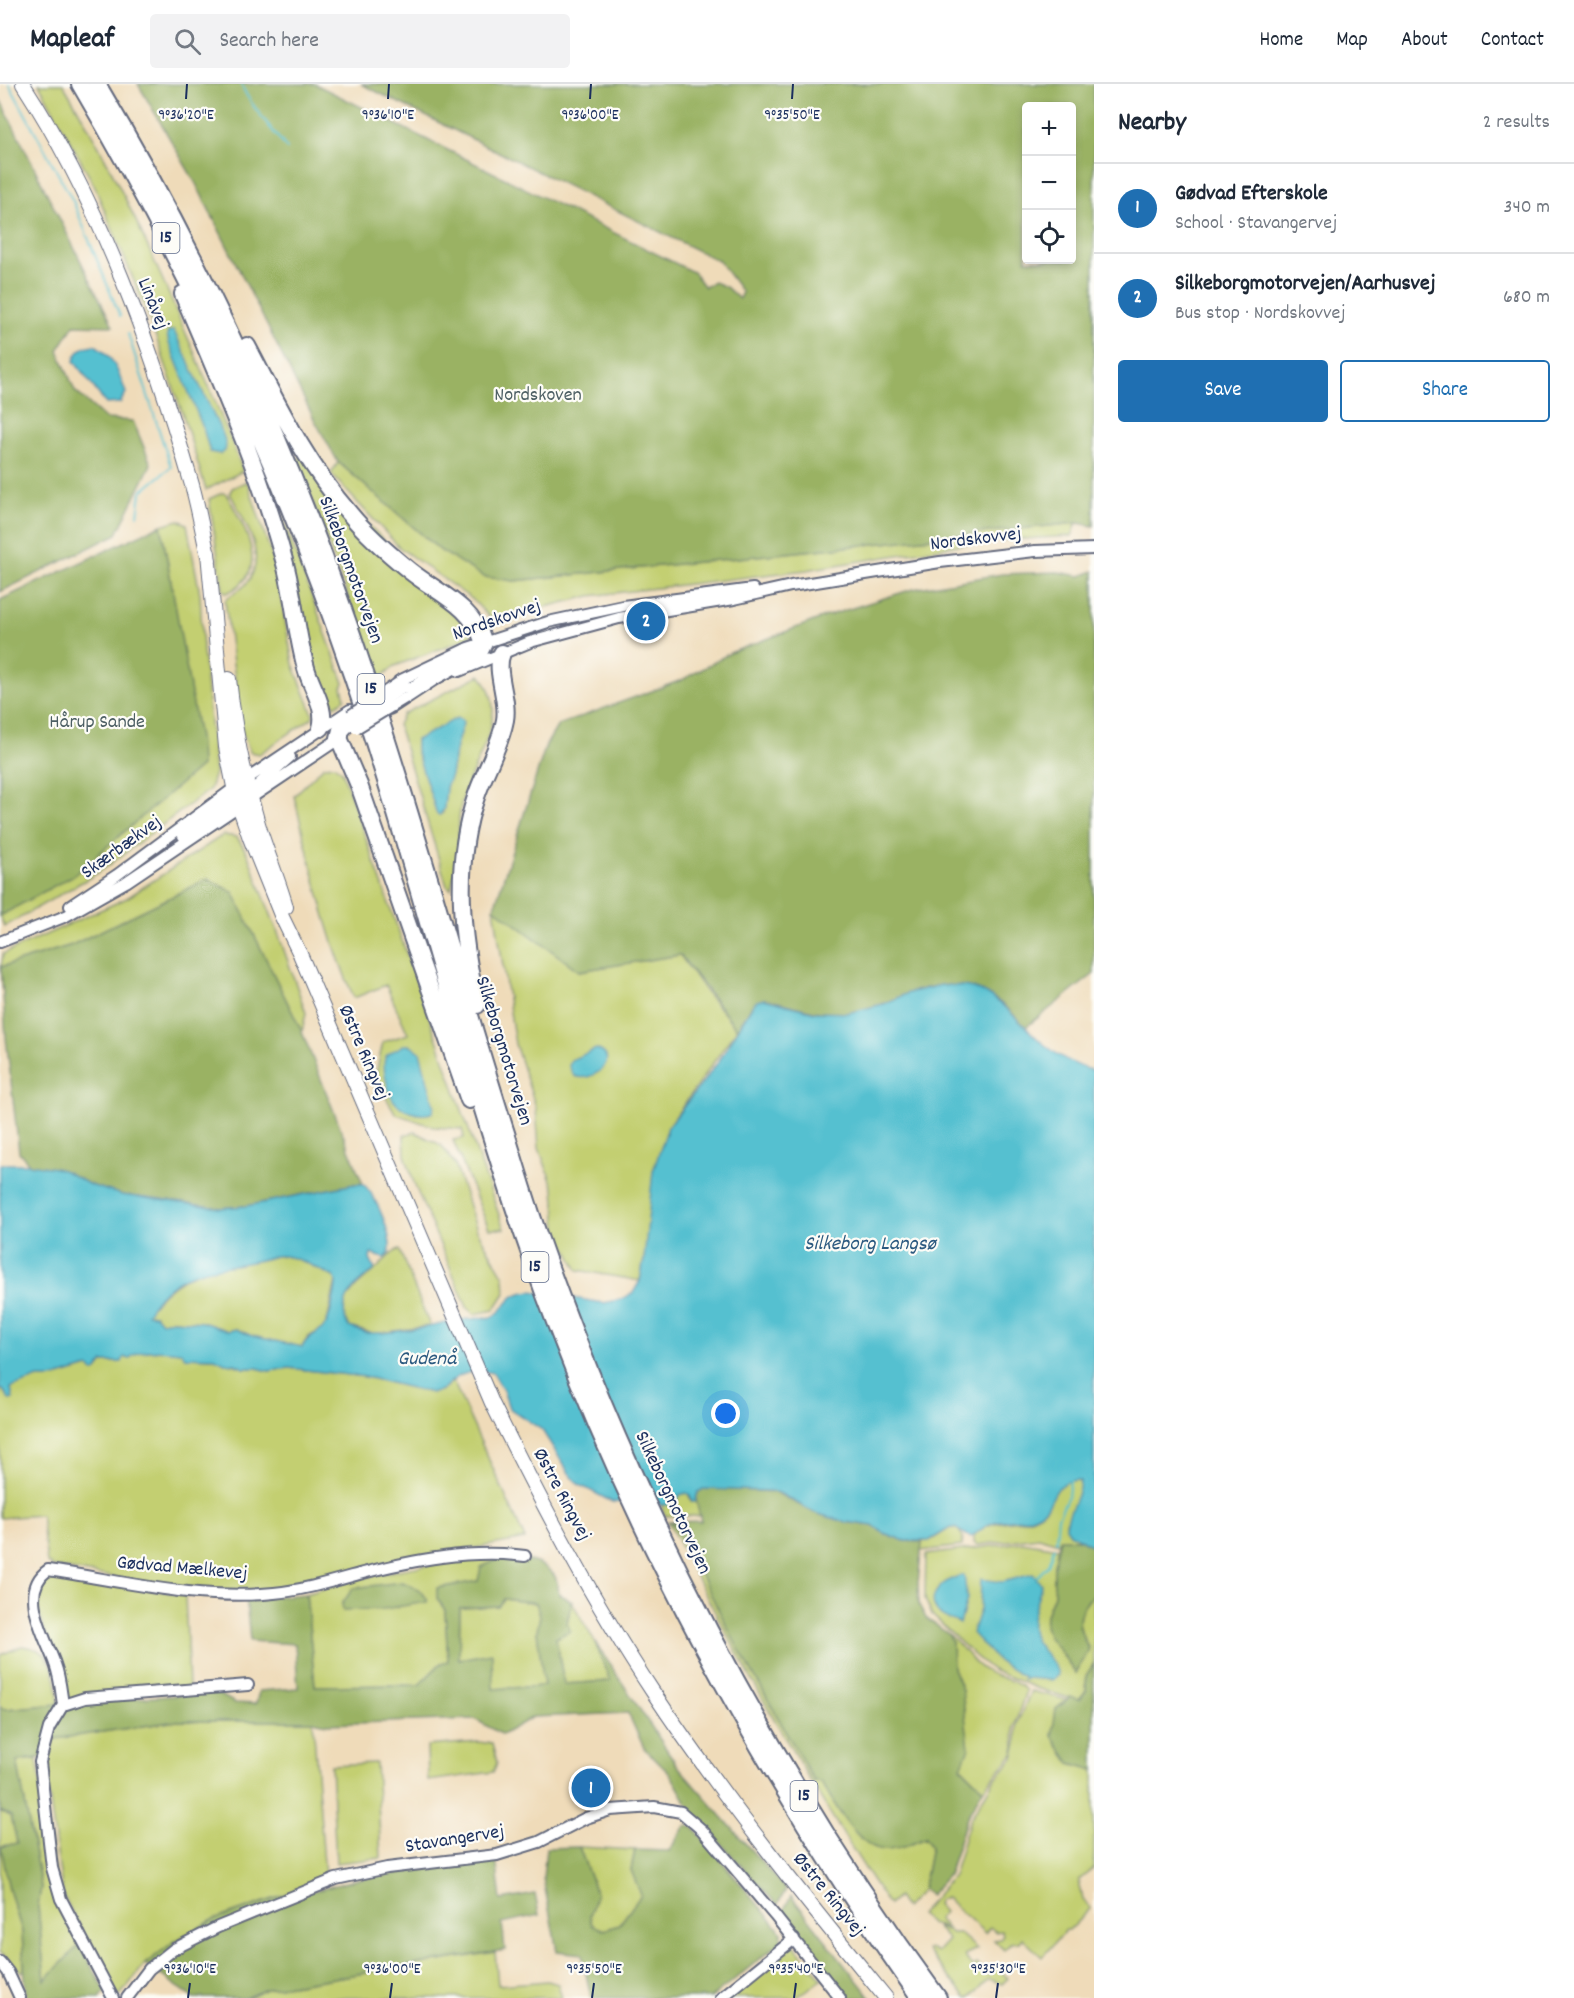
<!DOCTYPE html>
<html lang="en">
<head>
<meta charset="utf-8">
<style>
  body { margin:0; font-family:Dekko,sans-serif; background:#f2f2f3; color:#1f2937 }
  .controls { position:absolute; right:18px; top:18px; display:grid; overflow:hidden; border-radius:6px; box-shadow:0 3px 9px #0003 }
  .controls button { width:54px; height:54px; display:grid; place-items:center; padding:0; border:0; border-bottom:2px solid #e0e1e3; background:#fff; color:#1f2937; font:30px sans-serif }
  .you { position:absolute; left:726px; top:1330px; width:21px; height:21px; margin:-15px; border:4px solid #fff; border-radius:50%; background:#1a73e8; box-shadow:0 0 0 9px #1a73e833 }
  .badge { display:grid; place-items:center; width:39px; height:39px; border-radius:50%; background:#1f6fb2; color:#fff; font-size:20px; font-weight:700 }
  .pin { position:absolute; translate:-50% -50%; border:3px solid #fff; box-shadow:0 2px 6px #0006 }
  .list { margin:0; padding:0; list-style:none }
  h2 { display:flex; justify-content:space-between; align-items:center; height:78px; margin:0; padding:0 24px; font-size:26px }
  h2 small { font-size:20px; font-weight:400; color:#747a83 }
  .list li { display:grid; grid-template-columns:39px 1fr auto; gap:18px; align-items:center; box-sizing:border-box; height:90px; padding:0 24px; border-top:2px solid #e0e1e3 }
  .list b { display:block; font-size:22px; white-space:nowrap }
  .list p { margin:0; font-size:20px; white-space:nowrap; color:#747a83 }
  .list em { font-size:20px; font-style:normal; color:#747a83 }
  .actions { display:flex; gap:12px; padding:18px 24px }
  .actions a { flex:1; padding:14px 0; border:2px solid #1f6fb2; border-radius:6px; text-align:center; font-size:21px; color:#1f6fb2 }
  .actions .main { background:#1f6fb2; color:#fff }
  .icon { flex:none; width:33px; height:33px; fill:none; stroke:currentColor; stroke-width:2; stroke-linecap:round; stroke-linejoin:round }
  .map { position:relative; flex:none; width:1094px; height:1914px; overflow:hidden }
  header { display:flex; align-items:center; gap:36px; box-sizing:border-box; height:84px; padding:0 30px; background:#fff; border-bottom:2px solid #e0e1e3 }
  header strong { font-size:28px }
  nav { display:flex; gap:33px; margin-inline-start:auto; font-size:21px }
  .search { width:420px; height:54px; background:#f2f2f3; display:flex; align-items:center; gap:15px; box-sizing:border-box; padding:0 21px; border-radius:6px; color:#747a83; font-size:22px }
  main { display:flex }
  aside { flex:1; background:#fff }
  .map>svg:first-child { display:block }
</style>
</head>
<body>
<header>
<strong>Mapleaf</strong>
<div class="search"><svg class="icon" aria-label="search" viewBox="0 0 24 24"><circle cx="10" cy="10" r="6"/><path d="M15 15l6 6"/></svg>Search here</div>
<nav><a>Home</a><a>Map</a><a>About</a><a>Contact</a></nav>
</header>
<main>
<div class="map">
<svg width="1094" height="1914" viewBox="0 0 1094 1914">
  <rect width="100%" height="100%" fill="#fdfcf7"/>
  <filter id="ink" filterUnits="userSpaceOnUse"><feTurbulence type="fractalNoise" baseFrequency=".0167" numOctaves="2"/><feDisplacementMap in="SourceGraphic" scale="12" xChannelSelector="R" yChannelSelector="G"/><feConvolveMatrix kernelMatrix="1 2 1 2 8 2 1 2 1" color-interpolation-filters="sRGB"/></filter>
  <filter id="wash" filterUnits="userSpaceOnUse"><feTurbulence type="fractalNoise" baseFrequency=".008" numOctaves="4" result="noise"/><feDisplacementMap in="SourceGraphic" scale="24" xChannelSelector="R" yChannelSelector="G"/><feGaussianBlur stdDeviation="1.35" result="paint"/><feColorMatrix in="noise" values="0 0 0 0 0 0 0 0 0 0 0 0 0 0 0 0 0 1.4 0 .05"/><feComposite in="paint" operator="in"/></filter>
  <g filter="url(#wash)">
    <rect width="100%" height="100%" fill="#efdbb9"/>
    <!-- green -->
    <path fill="#c3cf71" stroke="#6f7f68" stroke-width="1.5" fill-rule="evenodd" d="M39 0H63C109 75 146 156 180 236 202 286 224 336 243 387L206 406 182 328 149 233 94 101Z
      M302 373 471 545V551L468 554 395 582 378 595 297 375Z
      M338 378 441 467 514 497 1077 439 1072 452 977 458 806 486 590 512 497 535 489 533 473 516 400 464 331 390Z
      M268 394 344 599 342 603 345 615 335 622 318 596 311 573 263 395Z
      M247 397 275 481 293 580 313 630 312 634 259 670 250 668 242 648 225 517C229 510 240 507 246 500 270 472 243 436 230 409L232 404Z
      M222 409 227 410C243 443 274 486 227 509L223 506 209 415Z
      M179 436 187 440 200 510 203 566 215 689 210 705 101 787 4 843 0 831 74 791 201 682 199 659 161 441Z
      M480 591C515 631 469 680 461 721 457 739 459 759 457 777 455 786 453 796 451 805L447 802 398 641 403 630ZM463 639 456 662 451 691 446 703 443 729 437 730 416 666V656Z
      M334 681 342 687 504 1145H489L453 1056 464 1054 462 1045 434 1043 396 1030 385 1012 376 990 383 958 408 950 386 901 354 914C326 850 311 780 294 712L324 682Z
      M223 751 237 753 247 769 278 849 306 929 302 948 233 808 208 795 72 861 1 883 3 870 127 814Z
      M494 824 579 887 680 871 706 908 737 945 668 1043 640 1197 578 1186 557 1146 554 1105 539 1064 536 1024 515 960Z
      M415 1048 441 1061 455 1080 477 1146 504 1193 505 1209 494 1226 474 1230 467 1223 415 1102 405 1071 404 1051Z
      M399 1165 430 1242 374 1250 349 1243C334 1218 356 1202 373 1188 383 1179 386 1172 399 1165Z
      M275 1172C295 1170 317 1185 334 1193L336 1197 327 1238 323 1245 308 1253 302 1263 252 1252 236 1245 229 1247 202 1238 173 1236 161 1238 155 1231 146 1230C169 1198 194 1185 233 1180 248 1178 261 1177 275 1172Z
      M163 1266 181 1268 185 1273 215 1274 244 1284H257L269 1287 289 1284 366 1293 432 1309 442 1306 453 1297 525 1455 354 1486 325 1497 290 1504 243 1508 171 1503 53 1483 47 1479 41 1431 0 1434V1305L3 1306 6 1311 10 1304 38 1294H52L89 1283 97 1286 103 1278H121L124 1273 138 1268Z
      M1075 1395 1080 1397V1406L1066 1439 1070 1449 1080 1455H1061L1059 1459 1038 1453 978 1461 974 1459V1451C994 1430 1017 1443 1039 1430 1055 1421 1049 1401 1075 1395Z
      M688 1409 691 1417 695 1418 696 1416 700 1432H665L661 1421 676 1419 680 1410Z
      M668 1438H671L688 1466 736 1560 814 1697 822 1699 842 1732 900 1764 925 1754 931 1763 923 1805 905 1824 898 1813 889 1821C806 1697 735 1570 668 1438Z
      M950 1444 958 1445 963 1453 962 1462 921 1467 922 1458 933 1455Z
      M1022 1458 1058 1464 1054 1481V1511L1046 1531 1049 1553 1076 1589 1089 1565C1076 1541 1074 1530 1094 1510V1579L1086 1592V1607L1079 1617 1036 1604 992 1586 975 1572 932 1531 925 1515 926 1471Z
      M503 1473 478 1497 437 1514 445 1526 448 1578 441 1579 419 1601 315 1602 306 1510C370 1489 436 1477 503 1473Z
      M49 1490 185 1511 189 1603 67 1617 37 1523 39 1511Z
      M504 1515 536 1519 541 1531 537 1547 545 1602 492 1605 459 1575 460 1524 498 1522Z
      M572 1518 595 1558 611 1597 564 1600 556 1554 569 1547 567 1538Z
      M948 1550C962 1560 970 1578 984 1586 996 1594 1018 1596 1026 1607L1014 1643 1015 1663 1013 1670 983 1705 961 1683 962 1606 953 1584 952 1558Z
      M22 1562C27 1563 35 1564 40 1567 56 1576 57 1604 59 1620L6 1625 0 1624V1571Z
      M1031 1607 1067 1616 1056 1625 1070 1679 1094 1686V1784L1079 1796 1083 1816 1091 1824 1069 1846H1066L1042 1873 1022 1854 1019 1858 1011 1859 1004 1866 994 1856 1001 1855 1003 1850 1001 1847 996 1848 990 1843 985 1849 946 1814 939 1815 937 1820 944 1828 938 1835 947 1845 932 1840 920 1831 953 1792 970 1735 994 1696 1013 1674 1017 1659V1640Z
      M177 1637H313L325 1792 282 1812 211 1837 145 1880 118 1914 63 1811 45 1682 54 1655Z
      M479 1658 492 1660 497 1679 493 1688 428 1697 427 1662Z
      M37 1675 60 1819 79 1861 45 1897 38 1822 41 1803 17 1677Z
      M376 1679 381 1774 336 1779 331 1681Z
      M0 1727 11 1732 18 1759 2 1762 9 1805 22 1847 24 1886 21 1888 8 1874 0 1869Z
      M579 1763 635 1766 631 1786 642 1811 619 1841 604 1846 592 1841 590 1832 596 1809Z
      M936 1843 952 1849H959L977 1865 964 1871 972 1883 977 1880 989 1891 996 1883 1008 1894 1002 1900 989 1895 970 1914H966L927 1866 932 1865 937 1868 948 1856Z
      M793 1860 822 1895 796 1914H729Z
      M495 1868 498 1901 548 1897 558 1900 562 1914H245L266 1905Z"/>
    <!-- forest -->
    <path fill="#9ab263" stroke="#5a7060" stroke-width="1.5" fill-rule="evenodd" d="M138 0H315L693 188 705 203 714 198 726 203 739 215 742 208 719 177 361 0H1094V442L1077 439 514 497 484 493 441 467 338 378 314 335 195 98ZM1026 22H1072V176H1026Z
      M0 15 113 242 74 241 58 266 75 307 106 335 133 337 151 380 117 450 0 508Z
      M161 441 200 659 201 682 74 791 0 832V516Z
      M1094 487V890L1026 943C1016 934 1006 922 995 915 969 897 936 899 907 910 888 917 870 926 850 929 820 933 792 920 764 915L752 922 737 945 680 871 579 887 494 824 546 661 558 641 682 596 730 569 827 532 913 505 1002 490 1058 488 1080 492Z
      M208 795 233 808 302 948 363 1100H355L246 1122 220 1124 122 1111 90 1101 65 1087 29 1080 19 1068 6 954 1 883 72 861Z
      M721 1405 775 1408 815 1429 846 1438 873 1442 884 1449 905 1457 922 1458 918 1499 919 1521 926 1534 948 1550 952 1558 953 1584 962 1606 969 1664 961 1683 983 1705 967 1733 948 1791 930 1811 923 1805 931 1763 925 1754C912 1760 899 1766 885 1766 859 1766 834 1719 822 1699L814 1697 736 1560 688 1466 671 1438 701 1437 696 1416 698 1408 703 1405Z
      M1060 1455H1080L1094 1463V1510C1074 1530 1076 1541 1089 1565L1076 1589 1049 1553 1045 1542 1046 1531 1054 1511V1481Z
      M503 1473C521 1475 542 1476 554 1491 558 1496 558 1505 559 1510L572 1518 567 1538 570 1547 556 1554 564 1600 610 1597 595 1558 677 1681 786 1806 777 1821 692 1728 671 1691 644 1664 628 1629 533 1633 502 1651 475 1635 327 1640 313 1637H177L55 1655 47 1673 17 1677 41 1803 38 1822 45 1896 79 1861 106 1907 100 1914H26L22 1847 9 1805 1 1763 17 1759 11 1732 0 1727V1624L6 1625 90 1617 217 1609 235 1619 256 1620 259 1607 298 1604 295 1560 250 1557 246 1515 306 1510 315 1602 419 1601 441 1579 448 1577 445 1526 437 1514V1504L478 1497 481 1483ZM504 1515 536 1519 540 1531 537 1547 544 1602 493 1605 492 1569 459 1575 460 1524 498 1522Z
      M402 1498C413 1502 424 1506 428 1518L384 1525 343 1526 342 1520 353 1504Z
      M1094 1579V1686L1070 1679 1052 1652 1056 1625 1071 1613 1079 1616 1086 1607V1592Z
      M685 1742 693 1743 782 1849 781 1858 711 1914H591L582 1870 557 1867 543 1794 546 1764 579 1763 596 1809 590 1832 592 1841 604 1846 619 1841 641 1811 631 1786 635 1766 669 1767Z
      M496 1775 501 1816 535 1810 539 1831 502 1839 505 1866 266 1905 245 1914H194L145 1880 175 1857 211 1837 282 1812 322 1805 354 1796Z
      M791 1812 871 1914H850L782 1829Z"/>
    <!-- water -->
    <path fill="#55c0d0" stroke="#387897" stroke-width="1.5" fill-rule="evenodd" d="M169 247H174L224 353 226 362 225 367 220 370 210 368 203 344 169 259 167 250Z
      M95 261C114 272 119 289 126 309L120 319 106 320 74 277C78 265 83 262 95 261Z
      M457 634 462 636 463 639 456 662 451 691 446 703 444 724 440 731 437 730 416 666V656Z
      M941 901C951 901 962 901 973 904 1003 914 1021 942 1045 961 1059 973 1077 982 1094 987V1463L1070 1449 1066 1443C1067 1427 1080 1414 1080 1397L1077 1396C1050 1398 1057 1419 1040 1429 1026 1438 1010 1434 994 1438 984 1441 979 1449 970 1453L955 1444H950L929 1457H905L884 1449 873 1442 846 1438 815 1429 779 1409 770 1407 703 1405 698 1408 695 1418H692L690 1411 686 1409 680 1411 676 1419 667 1421 612 1418 578 1400 569 1389 542 1346 509 1324 503 1306 493 1289C481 1286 467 1287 456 1294 447 1300 443 1308 432 1309L366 1293 289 1284 269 1287 257 1284H244L235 1280 225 1279 215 1274 185 1273 181 1268C166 1266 139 1264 129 1275L124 1273 122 1278H103L95 1288 88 1283 52 1294H38L11 1304 13 1315 10 1316 3 1306 0 1305V1080H29L55 1084 65 1087 90 1101 122 1111 220 1124 246 1122 355 1100H363C376 1111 394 1154 389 1170L384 1174 371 1170 370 1175 374 1184V1187C355 1199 335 1220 349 1243L366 1249H382L423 1244 460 1236 493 1233C510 1221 507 1209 532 1207L603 1219 619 1216 633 1209 640 1197 644 1176 653 1087 668 1043 719 977 752 922 757 917 764 915 815 928 848 929 883 920 908 909ZM275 1172C295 1170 317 1185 334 1193L336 1197C336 1206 330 1237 323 1244 314 1252 310 1250 302 1263L252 1252 236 1245 228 1247 202 1238 173 1236 161 1238 155 1231 147 1230C180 1174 225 1189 275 1172Z
      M404 961H411L420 968 434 1021 433 1028C422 1034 402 1027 394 1017 388 1009 380 978 387 971 392 967 399 964 404 961Z
      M596 965C622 973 594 1000 574 992L569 982 571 976Z
      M1033 1490 1041 1500C1039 1517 1028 1533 1033 1551 1037 1566 1056 1576 1058 1591L1052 1596 1027 1594 1023 1596 1024 1593 999 1578 972 1549 980 1525 981 1495 1002 1498Z
      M964 1491 967 1515 960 1540C954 1536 944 1535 939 1529 922 1511 948 1493 964 1491Z"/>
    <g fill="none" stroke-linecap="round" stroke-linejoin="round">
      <!-- stream -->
      <path stroke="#55c0d0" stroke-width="2" d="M9 0 73 117 120 232
        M242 0C243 13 278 52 287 65
        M128 250 171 383 141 408 138 431
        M1056 1457 1058 1433 1068 1412 1070 1397
        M1037 1493 1048 1481 1054 1463"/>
    </g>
  </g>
  <g filter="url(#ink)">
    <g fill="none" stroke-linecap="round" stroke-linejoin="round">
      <defs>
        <path id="minor" d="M459 587 530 558 619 534 734 515 791 502 940 478 1035 467 1094 465
          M399 597 468 564 548 538 623 522 753 505
          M245 712 290 673
          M183 752 240 709 246 695
          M70 822 117 791 241 699 350 626
          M0 858 66 832 126 798 343 652
          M63 1621C61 1607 60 1593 55 1580 46 1554 17 1508 48 1486 123 1497 198 1517 274 1509 303 1506 330 1498 359 1490 413 1476 470 1465 525 1472
          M0 1878 8 1888 20 1914
          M113 1914 61 1815 52 1784 40 1678 49 1644 63 1621 85 1614 248 1601
          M127 1914 149 1885 174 1865 218 1843 336 1795 387 1784 497 1771 539 1758 586 1734 610 1726 654 1723 681 1728 702 1746 775 1832 840 1914
          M721 1914 794 1855"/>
        <path id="major" d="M23 0C101 121 152 263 192 401 199 426 203 451 209 476
          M208 469 226 663 236 713 250 754 281 831 300 870 492 1319C541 1418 592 1516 653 1608 724 1715 805 1815 886 1914
          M229 595C234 643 243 689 257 736 265 765 278 794 286 823"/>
        <path id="highway" d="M80 0C191 188 282 386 353 594 425 807 474 1027 555 1238 647 1478 772 1704 920 1914
          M97 0C209 187 299 388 367 595 417 745 458 898 506 1049 516 1082 526 1116 538 1150 633 1421 767 1682 938 1914
          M183 210C220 297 259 384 284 476 294 511 296 548 306 584 311 603 327 624 321 644
          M247 262C278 321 306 380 350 430 367 451 389 470 410 487 439 510 472 521 484 559L480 567 433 593 389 622
          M352 634 341 646 339 654 359 701 469 1016
          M477 921C461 853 453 781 476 713 484 688 500 663 505 636 509 615 494 587 502 569"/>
      </defs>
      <!-- minor casing -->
      <use href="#minor" stroke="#656b7e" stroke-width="14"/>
      <!-- major casing -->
      <use href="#major" stroke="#656b7e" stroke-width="16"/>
      <!-- highway casing -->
      <use href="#highway" stroke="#656b7e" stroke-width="20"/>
      <!-- minor -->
      <use href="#minor" stroke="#fff" stroke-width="10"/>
      <!-- major -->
      <use href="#major" stroke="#fff" stroke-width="14"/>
      <!-- highway -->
      <use href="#highway" stroke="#fff" stroke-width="16"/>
      <defs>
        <path id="minor-bridge" d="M356 644 405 614"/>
        <path id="highway-bridge" d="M352 634 401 601"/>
      </defs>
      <!-- minor-bridge casing -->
      <use href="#minor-bridge" stroke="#656b7e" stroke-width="14" stroke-linecap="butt"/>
      <!-- highway-bridge casing -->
      <use href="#highway-bridge" stroke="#656b7e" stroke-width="20" stroke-linecap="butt"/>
      <!-- minor-bridge -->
      <use href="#minor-bridge" stroke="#fff" stroke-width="10"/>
      <!-- highway-bridge -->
      <use href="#highway-bridge" stroke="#fff" stroke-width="16"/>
    </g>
  </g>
  <!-- ticks -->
  <path fill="none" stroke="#1b2f5e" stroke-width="2" d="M186 15 187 0M388 15 389 0M590 15 591 0M792 15 793 0M188 1914 190 1899M390 1914 392 1899M592 1914 594 1899M794 1914 796 1899M996 1914 998 1899"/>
  <g text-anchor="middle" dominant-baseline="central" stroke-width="4.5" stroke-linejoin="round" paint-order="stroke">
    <!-- shield labels -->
    <g fill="#fdfcf7" stroke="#5f6c8c" stroke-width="1.5">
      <rect x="152.5" y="139" width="27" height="30" rx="4.5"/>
      <rect x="357.5" y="590" width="27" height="30" rx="4.5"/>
      <rect x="521.5" y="1168" width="27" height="30" rx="4.5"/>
      <rect x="790.5" y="1697" width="27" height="30" rx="4.5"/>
    </g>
    <g font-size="18" font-weight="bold" fill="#1b2f5e">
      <text x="166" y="154">15</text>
      <text x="371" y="605">15</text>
      <text x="535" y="1183">15</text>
      <text x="804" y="1712">15</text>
    </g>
    <!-- street labels -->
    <g font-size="20" fill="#1b2f5e" stroke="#fdfcf7">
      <text transform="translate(152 220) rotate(68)">Linåvej</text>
      <text transform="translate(976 456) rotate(-7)">Nordskovvej</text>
      <text transform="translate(350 486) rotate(70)">Silkeborgmotorvejen</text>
      <text transform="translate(497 537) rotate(-19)">Nordskovvej</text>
      <text transform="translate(122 764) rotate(-36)">Skærbækvej</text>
      <text transform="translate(503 967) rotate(73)">Silkeborgmotorvejen</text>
      <text transform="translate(363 969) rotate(67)">Østre Ringvej</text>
      <text transform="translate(561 1411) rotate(62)">Østre Ringvej</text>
      <text transform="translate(672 1419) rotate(65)">Silkeborgmotorvejen</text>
      <text transform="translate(182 1485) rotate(5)">Gødvad Mælkevej</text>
      <text transform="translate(455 1756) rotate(-9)">Stavangervej</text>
      <text transform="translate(828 1811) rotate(51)">Østre Ringvej</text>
    </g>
    <!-- park labels -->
    <g font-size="20" fill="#4d5f64" stroke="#fdfcf7">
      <text x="538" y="312">Nordskoven</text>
      <text x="97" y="639">Hårup Sande</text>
    </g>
    <!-- water labels -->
    <g font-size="21" font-style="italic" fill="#2c5a80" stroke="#fdfcf7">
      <text x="870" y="1161">Silkeborg Langsø</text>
      <text x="427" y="1276">Gudenå</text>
    </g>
  </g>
  <g font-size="15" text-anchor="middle" fill="#1b2f5e" stroke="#fdfcf7" stroke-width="4.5" stroke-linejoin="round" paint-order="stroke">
    <text x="186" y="35">9°36'20"E</text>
    <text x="388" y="35">9°36'10"E</text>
    <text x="590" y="35">9°36'00"E</text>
    <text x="792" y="35">9°35'50"E</text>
    <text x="190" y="1889">9°36'10"E</text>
    <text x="392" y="1889">9°36'00"E</text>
    <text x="594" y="1889">9°35'50"E</text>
    <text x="796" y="1889">9°35'40"E</text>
    <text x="998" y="1889">9°35'30"E</text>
  </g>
</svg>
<div class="controls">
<button>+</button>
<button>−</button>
<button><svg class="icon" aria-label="locate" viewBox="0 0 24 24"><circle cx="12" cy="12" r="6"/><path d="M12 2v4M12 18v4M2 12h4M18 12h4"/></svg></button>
</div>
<div class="you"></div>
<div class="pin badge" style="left:591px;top:1704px">1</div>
<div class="pin badge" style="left:646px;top:537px">2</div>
</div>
<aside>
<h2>Nearby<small>2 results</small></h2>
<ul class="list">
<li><span class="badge">1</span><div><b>Gødvad Efterskole</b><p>School · Stavangervej</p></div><em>340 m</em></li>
<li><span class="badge">2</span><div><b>Silkeborgmotorvejen/Aarhusvej</b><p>Bus stop · Nordskovvej</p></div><em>680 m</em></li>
</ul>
<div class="actions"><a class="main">Save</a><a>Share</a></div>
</aside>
</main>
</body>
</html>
